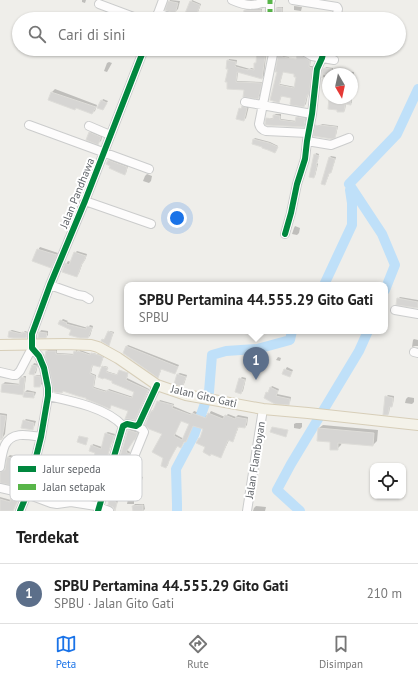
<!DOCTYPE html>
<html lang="id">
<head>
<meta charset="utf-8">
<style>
  body { margin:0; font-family:"PT Sans",sans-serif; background:#f2f2f2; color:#222 }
  .controls { position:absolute; right:12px; bottom:12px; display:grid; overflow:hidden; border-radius:8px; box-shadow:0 1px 3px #0004 }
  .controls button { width:36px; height:36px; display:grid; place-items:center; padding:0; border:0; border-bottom:1px solid #e0e0e0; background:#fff; color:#222; font:20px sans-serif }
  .compass { position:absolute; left:322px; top:68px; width:36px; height:36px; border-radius:50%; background:#fff; box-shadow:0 1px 3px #0004; rotate:171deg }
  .you { position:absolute; left:177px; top:218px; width:14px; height:14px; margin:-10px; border:3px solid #fff; border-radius:50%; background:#1a73e8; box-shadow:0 0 0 6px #1a73e833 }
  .badge { display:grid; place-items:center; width:26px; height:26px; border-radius:50%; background:#1a73e8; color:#fff; font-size:13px; font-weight:700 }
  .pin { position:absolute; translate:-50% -33px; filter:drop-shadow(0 1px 2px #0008) }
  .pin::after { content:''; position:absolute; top:21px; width:14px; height:12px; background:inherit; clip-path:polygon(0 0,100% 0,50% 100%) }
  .popup { position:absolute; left:124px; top:282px; width:264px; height:52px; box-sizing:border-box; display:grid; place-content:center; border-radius:8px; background:#fff; filter:drop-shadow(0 1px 3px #0005); font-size:13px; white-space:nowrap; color:#767676 }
  .popup b { font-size:15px; color:#222 }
  .popup::after { content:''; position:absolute; left:50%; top:100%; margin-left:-8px; border:8px solid transparent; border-top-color:#fff }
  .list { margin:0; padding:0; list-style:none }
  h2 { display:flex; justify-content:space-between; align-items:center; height:52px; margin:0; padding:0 16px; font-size:17px }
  h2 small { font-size:13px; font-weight:400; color:#767676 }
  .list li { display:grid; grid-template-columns:26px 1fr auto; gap:12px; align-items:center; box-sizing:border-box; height:60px; padding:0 16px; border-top:1px solid #e0e0e0 }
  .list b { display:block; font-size:15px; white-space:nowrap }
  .list p { margin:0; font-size:13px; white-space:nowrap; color:#767676 }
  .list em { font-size:13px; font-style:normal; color:#767676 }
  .icon { flex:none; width:22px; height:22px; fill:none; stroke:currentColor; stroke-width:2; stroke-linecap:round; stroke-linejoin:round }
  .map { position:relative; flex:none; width:418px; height:511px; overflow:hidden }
  .search { position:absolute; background:#fff; box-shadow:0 1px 3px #0004; left:12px; right:12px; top:12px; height:44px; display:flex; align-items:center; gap:10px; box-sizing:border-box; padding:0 14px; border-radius:22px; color:#767676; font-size:15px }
  .sheet { height:112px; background:#fff }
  nav { display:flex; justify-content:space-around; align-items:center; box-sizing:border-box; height:56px; border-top:1px solid #e0e0e0; background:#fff; font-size:11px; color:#767676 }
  nav a { display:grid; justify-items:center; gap:2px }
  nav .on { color:#1a73e8 }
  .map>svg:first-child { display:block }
</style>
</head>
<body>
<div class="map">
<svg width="418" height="511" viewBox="0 0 418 511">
  <rect width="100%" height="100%" fill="#efeeea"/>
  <!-- shadow -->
  <path fill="#0003" fill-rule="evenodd" d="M82 0H86L85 3 82 2Z
    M170 0 180 1 178 9 175 12 166 9Z
    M192 0 201 4 198 12H199V14L203 15 201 19H193L191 2Z
    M294 6 302 7 301 11 294 10Z
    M278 7H283L282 18H284V19H276V8Z
    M247 9H262L261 16 266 17V19H244L245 10Z
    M346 15 352 16 351 19H344V16Z
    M233 49H269L268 54 266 55 264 76 262 78 238 71 237 81 262 82 260 96 258 98 246 89 228 88 229 68 228 61 229 59 237 60 236 65 250 69 251 68 255 69V64L257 62 258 52 242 50 240 52H233Z
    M280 49H284L283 56 289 57 288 70 283 71 280 84 295 87 297 77 298 56 299 55H303L311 59 310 66H313L310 93 308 94 306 104 304 106 292 98 282 95 280 100 279 101 278 71Z
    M109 62 112 63 107 72 104 71 107 63Z
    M326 67 333 68V70L354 72 352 98V74H328V78L323 77V71Z
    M55 89 97 105 95 111 92 113 77 107 50 100 52 92Z
    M331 98H352V103L350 104 346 103 345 110 344 111Z
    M103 99 108 101 103 109 102 101Z
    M244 105 249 106 246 118 244 120 240 109Z
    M276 114H281V119L296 121 297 117 298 116 306 117 305 125 304 126 267 119 268 118H274V115Z
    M322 124 338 126 336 135 335 137 316 126 318 125H321Z
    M93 130 103 134 101 141 98 143 90 132Z
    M255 138 270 142 278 146 276 151 254 139Z
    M316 153 319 154 317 163 318 164 315 176 314 177 315 155Z
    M331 156 336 157 332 170 331 172H330L326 182 324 184 330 157Z
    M110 159 128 166 126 173 125 174 109 160Z
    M147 174 152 176 151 181 149 183 143 181 145 176Z
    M295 226 300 228 299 233 297 235 292 234 294 228Z
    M40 247 58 253 53 264 51 267 38 250Z
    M77 251 87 254 85 260 83 262 79 273 77 276 66 264 68 261 71 262 75 253Z
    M400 297 418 300V307L398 299Z
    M63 319 68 321 67 322 88 328 90 325 93 326 90 336 88 337 72 329 61 321Z
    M12 330 23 333 25 331 28 332V335L26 337 10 331Z
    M41 330 48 331V335L46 337 40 332Z
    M110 331 114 332 109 344 103 340 104 339H106Z
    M414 339 418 340V346H415L412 347 413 340Z
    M128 345 179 365 175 373 162 368 159 375 158 376 126 347Z
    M48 350H57V353L74 354 76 350 79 351 80 350 91 354 93 353 104 356 100 366 93 364 91 373 96 375 94 387 107 391 109 389 133 397 135 391 113 380 104 377 103 367 104 366 108 367 106 371 119 375 120 371 128 373 127 378 149 389 136 418 130 411 111 404V407L87 397 63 390 62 392 47 351Z
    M278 357 281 358 280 361 276 360Z
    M34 363 38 364 36 373 34 374 30 373 33 365Z
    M287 367 293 370 290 376 283 373Z
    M180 373 187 375 184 384 182 386 178 374Z
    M37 375H42L43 380 42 384 40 386 35 376Z
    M24 376H26L24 392 23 394 2 392 3 384 5 382 20 384 21 379Z
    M242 377 246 378 243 391 241 393 240 379Z
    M272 386 279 389 277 394 291 397 290 402 288 404 267 393Z
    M27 390 36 392 35 395 33 397 25 392Z
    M388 395 394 396 393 404 392 406H390L389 413 388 414 386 397Z
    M408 397 414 398V402L412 404 405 403 406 399Z
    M160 400 174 404 173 406 192 414 194 411 208 416 211 411 225 417 228 414 236 417 238 415 248 417 247 425 245 427 239 426 234 439 233 441 229 440 222 455 206 446 200 438 202 436 205 429 194 425 187 439 178 445 169 460 168 465 166 467 164 458 163 434 152 411ZM181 420 191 423 184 439 175 434Z
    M0 413 7 414 5 434 1 440 0 439Z
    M26 419 36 421 34 427 32 429 24 421Z
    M296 423H302V427L300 429 294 428V424Z
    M323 425 378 430 377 441 373 445 342 442 341 445 337 449 331 441 319 428Z
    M130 429 139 431 136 437 134 439 127 450 130 452 127 460 125 462 120 460 129 430Z
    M108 432 115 434 112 442 108 455 106 457 105 456 101 466 99 468 96 453 92 446 93 444 102 447 106 433Z
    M10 455 14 456 13 459 28 463 27 467 24 469 17 467 13 482 11 484 0 482V474L6 469 8 457Z
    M117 473 125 476 126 474 135 477 137 475 143 477 141 483 139 485 134 483 131 493 130 494 118 491 116 501H118L115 509 113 489H111L116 474Z
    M53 478 57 479 52 494H56L54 497 39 491 40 481 42 480 50 482Z
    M14 495 20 496 13 511H0V497L11 500 12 497Z
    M128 499 134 500V504H127Z
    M135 504H144L145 509 143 511H134L133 506Z
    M256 506 266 507 265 511H253L254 508Z"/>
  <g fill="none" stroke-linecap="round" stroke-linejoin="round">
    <!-- river -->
    <path stroke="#bfe0f9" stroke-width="10" d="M324 285 352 225V203L350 190
      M385 290 395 265 382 234 349 184 397 134 418 89
      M177 511V504L176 469 194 435 209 392 212 355 226 351 257 349 290 340 292 331
      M300 511 277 490 291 464 359 351 368 331"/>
  </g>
  <!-- building -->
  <path fill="#d6d5d3" stroke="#deddd9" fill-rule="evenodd" d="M168 1 178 3 175 14 165 10Z
    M190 1 200 5 197 13 198 14V15L207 19H190L184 16Z
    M276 8H282L281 19H276Z
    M244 10H261L260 19H243Z
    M257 49H268L267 56H265L262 79 237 72 236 82 262 83 258 99 243 97 244 90 227 89V82H225L228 69H226L227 60 236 62 235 66 236 67 248 70V69L254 70V63H256Z
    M279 49H283L282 57 296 59 297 56H302L310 61 309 67 312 68 309 95H307L304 107 291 105 290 104 291 98 281 96 279 103 270 100 277 72H275ZM283 72 294 74V77H296L294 88 279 85Z
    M329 49H345L343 55 329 53Z
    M324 68 332 69 331 74H328V75L323 74 322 78V70Z
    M51 92 96 107 92 114 76 108 75 110 48 100Z
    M329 98H351V105L345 104 344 112H337V110L328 109Z
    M101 100 107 103 103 110 97 108Z
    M242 106 247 108 244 121 236 119 239 108 241 109Z
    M273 115 280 116V120L295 122 296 117 305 118 304 127 266 125 265 124 266 118 273 119Z
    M315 125 320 126V125L337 127 335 138 332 139 313 136Z
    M89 132 101 137 98 145 86 140Z
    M253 139 269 143 278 147 275 153 268 150 262 148V147L252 144Z
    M314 154 319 156 316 165H317L314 178 309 177Z
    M329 157 335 159 331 173H329L325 185 321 184Z
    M108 160 127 167 125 175 120 173 109 168 110 166 106 164Z
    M37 249 57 255 51 268 32 261Z
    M74 252 86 256 83 263H82L77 277 62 272 65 263 69 265Z
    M397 298 418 302V308L396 305Z
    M60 320 67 323 66 324 86 329 87 326 92 328 88 338H80L69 335 71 330 58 324Z
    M9 331 22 334V332L27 333 26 338H13L8 337Z
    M108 331 113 333 109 346 101 341 102 339 104 340Z
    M39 332 47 333 46 338H38Z
    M126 346 178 367 175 374 161 369 158 378 123 353Z
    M46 351H56V354L73 355 74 351 77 352 78 351 90 355 91 353 102 356 103 357 100 367 92 365 90 374 95 376 93 388 106 392 107 390 132 398 134 392 112 383V381L104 378 103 379 98 377 102 366 108 368 106 372 117 375 119 370 128 373 126 380 148 390 135 420 128 419H125L128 411 111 405 110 409 86 399V398L78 396 63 391 62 393 54 392 49 367 45 356Z
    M32 365 37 366 34 375 29 374Z
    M284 369 292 372 290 377 282 374Z
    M177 374 186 377 182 387 174 384Z
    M34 376H40L41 382 40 387H34Z
    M21 377 25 378 23 395 1 392 2 384 19 385 20 379Z
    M239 378 245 380 241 394 235 392Z
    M270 387 278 391 276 396 290 399 289 405 275 404 264 398 266 392 268 393Z
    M24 392 34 393V398L23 397Z
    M385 396 393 398 392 407H389L388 415H383Z
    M157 401 173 405 172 408 191 415 192 413 206 418 208 413 223 419 225 415 235 419 236 417 247 419 245 428 238 427 233 442 228 440 221 458 211 454 210 456 203 452 205 447 196 443 199 438H200L203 429 193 426 186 442H184L181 448 177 446 168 463 166 468 161 466 163 458 152 452 162 434 149 429 145 425 151 411H153ZM181 421 189 424 182 440 174 436Z
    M0 415 6 416 2 439H0Z
    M23 420 34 423 33 430 21 428Z
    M272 427 288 430 286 437 270 432Z
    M318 428 374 433 373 446 338 443V450H330V442L317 441Z
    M128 430 138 433 135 440H134L126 452 129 454 126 463 119 460Z
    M105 433 114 436 112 443H111L107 458 104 457 99 469 94 467 96 460 93 459 95 453 89 451 91 445 101 449Z
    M79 436 88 438 86 445 77 442Z
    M7 457 12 458V461L26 465 25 470 16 468 11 485 0 483V472L5 470Z
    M115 474 123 477 124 475 134 478 135 476 142 478 140 486 133 484 130 495 118 492 115 502 117 503 115 511 113 507 108 505 109 500 112 490 110 489Z
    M50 479 56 480 51 495 55 496V498L37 492 39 481 49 483Z
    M11 496 19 498 13 511H0V499L10 502Z
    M143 505V511H133L132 506Z"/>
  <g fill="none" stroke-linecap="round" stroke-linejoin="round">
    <defs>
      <path id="minor" d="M232 0C248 7 255 6 271 0
        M293 0 337 7 338 9 336 19
        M99 4 139 19
        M158 13 174 19
        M156 19 163 0
        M270 19V0
        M274 49 259 124C260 128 262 130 266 131L308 133
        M300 49 312 56 334 60
        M245 102 312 114
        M29 125 149 169
        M89 126 110 135
        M307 141 331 145 349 138
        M85 201 151 224
        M285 234 291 213 297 184 305 159 307 141 312 114 317 69 322 58 324 49
        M50 285 78 295 84 296 89 299
        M395 310 418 314
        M414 352 418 353
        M0 372 13 375H16L20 371 32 348
        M48 396C72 401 107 408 123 426
        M112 464 127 469H129L144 432 142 429 136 426
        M0 467C1 460 2 452 5 445 12 431 28 435 41 437
        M0 488 27 494 51 503 57 504 71 502 96 506 109 511
        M20 511 27 494 41 437 48 396V388L44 368 39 356 32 348V334L50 285 85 201 144 49
        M98 511 123 426 127 424 136 426 139 424 157 385
        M247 511 263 409"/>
      <path id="major" d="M0 345 65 344 91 345 98 347 118 358 157 385 186 395 263 409 308 413 418 425"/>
    </defs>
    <!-- minor casing -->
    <use href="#minor" stroke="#cbcccc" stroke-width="10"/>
    <!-- major casing -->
    <use href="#major" stroke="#d7ceb8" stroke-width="12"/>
    <!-- minor -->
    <use href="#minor" stroke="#fdfcfc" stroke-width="8"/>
    <!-- major -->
    <use href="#major" stroke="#f4f2e9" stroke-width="10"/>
    <!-- quiet -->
    <path stroke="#58b549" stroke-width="5" stroke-dasharray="10 5" stroke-linecap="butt" d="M270 19V0"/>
    <defs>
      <path id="cycleway" d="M285 234 291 213 297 184 305 159 307 141 312 114 317 69 322 58 324 49
        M20 511 27 494 41 437 48 396V388L44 368 39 356 32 348V334L50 285 85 201 144 49
        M98 511 123 426 127 424 136 426 139 424 157 385"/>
    </defs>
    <!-- cycleway casing -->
    <use href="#cycleway" stroke="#fff" stroke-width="8"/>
    <!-- cycleway -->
    <use href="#cycleway" stroke="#00873e" stroke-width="6"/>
  </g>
  <g text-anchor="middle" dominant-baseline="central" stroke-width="4" stroke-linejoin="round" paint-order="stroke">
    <!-- street labels -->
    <g font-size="11" fill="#5f6368" stroke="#fff">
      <text transform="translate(77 193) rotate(-68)">Jalan Pandhawa</text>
      <text transform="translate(204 396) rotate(13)">Jalan Gito Gati</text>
      <text transform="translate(255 460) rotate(-81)">Jalan Flamboyan</text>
    </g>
  </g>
  <!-- legend -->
  <rect x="10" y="455" width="132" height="46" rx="6" fill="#fff" stroke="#cfd0d2" stroke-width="1"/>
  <rect x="18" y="466" width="18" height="6" fill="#00873e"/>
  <rect x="18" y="484" width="18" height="6" fill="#58b549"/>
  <g font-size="11" fill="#5f6368">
    <text x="43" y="473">Jalur sepeda</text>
    <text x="43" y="491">Jalan setapak</text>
  </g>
</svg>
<div class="controls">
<button><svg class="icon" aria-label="locate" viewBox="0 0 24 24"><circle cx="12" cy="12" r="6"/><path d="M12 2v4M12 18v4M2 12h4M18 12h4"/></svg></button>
</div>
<svg class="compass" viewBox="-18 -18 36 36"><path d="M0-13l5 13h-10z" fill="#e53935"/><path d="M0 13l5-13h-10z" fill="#767676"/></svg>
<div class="you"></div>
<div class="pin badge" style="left:256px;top:380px;background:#5c6f8a">1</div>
<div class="popup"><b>SPBU Pertamina 44.555.29 Gito Gati</b>SPBU</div>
<div class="search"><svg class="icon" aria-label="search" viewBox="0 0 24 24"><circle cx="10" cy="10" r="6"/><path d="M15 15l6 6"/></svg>Cari di sini</div>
</div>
<section class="sheet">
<h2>Terdekat<small></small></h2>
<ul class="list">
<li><span class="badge" style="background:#5c6f8a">1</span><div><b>SPBU Pertamina 44.555.29 Gito Gati</b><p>SPBU · Jalan Gito Gati</p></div><em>210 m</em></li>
</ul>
</section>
<nav>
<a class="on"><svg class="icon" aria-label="map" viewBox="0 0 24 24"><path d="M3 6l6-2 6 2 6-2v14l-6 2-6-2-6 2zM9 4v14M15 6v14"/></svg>Peta</a>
<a><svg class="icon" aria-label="directions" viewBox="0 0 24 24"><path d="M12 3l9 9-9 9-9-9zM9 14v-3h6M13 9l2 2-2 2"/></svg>Rute</a>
<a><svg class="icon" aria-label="saved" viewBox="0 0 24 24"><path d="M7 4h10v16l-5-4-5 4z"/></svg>Disimpan</a>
</nav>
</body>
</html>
